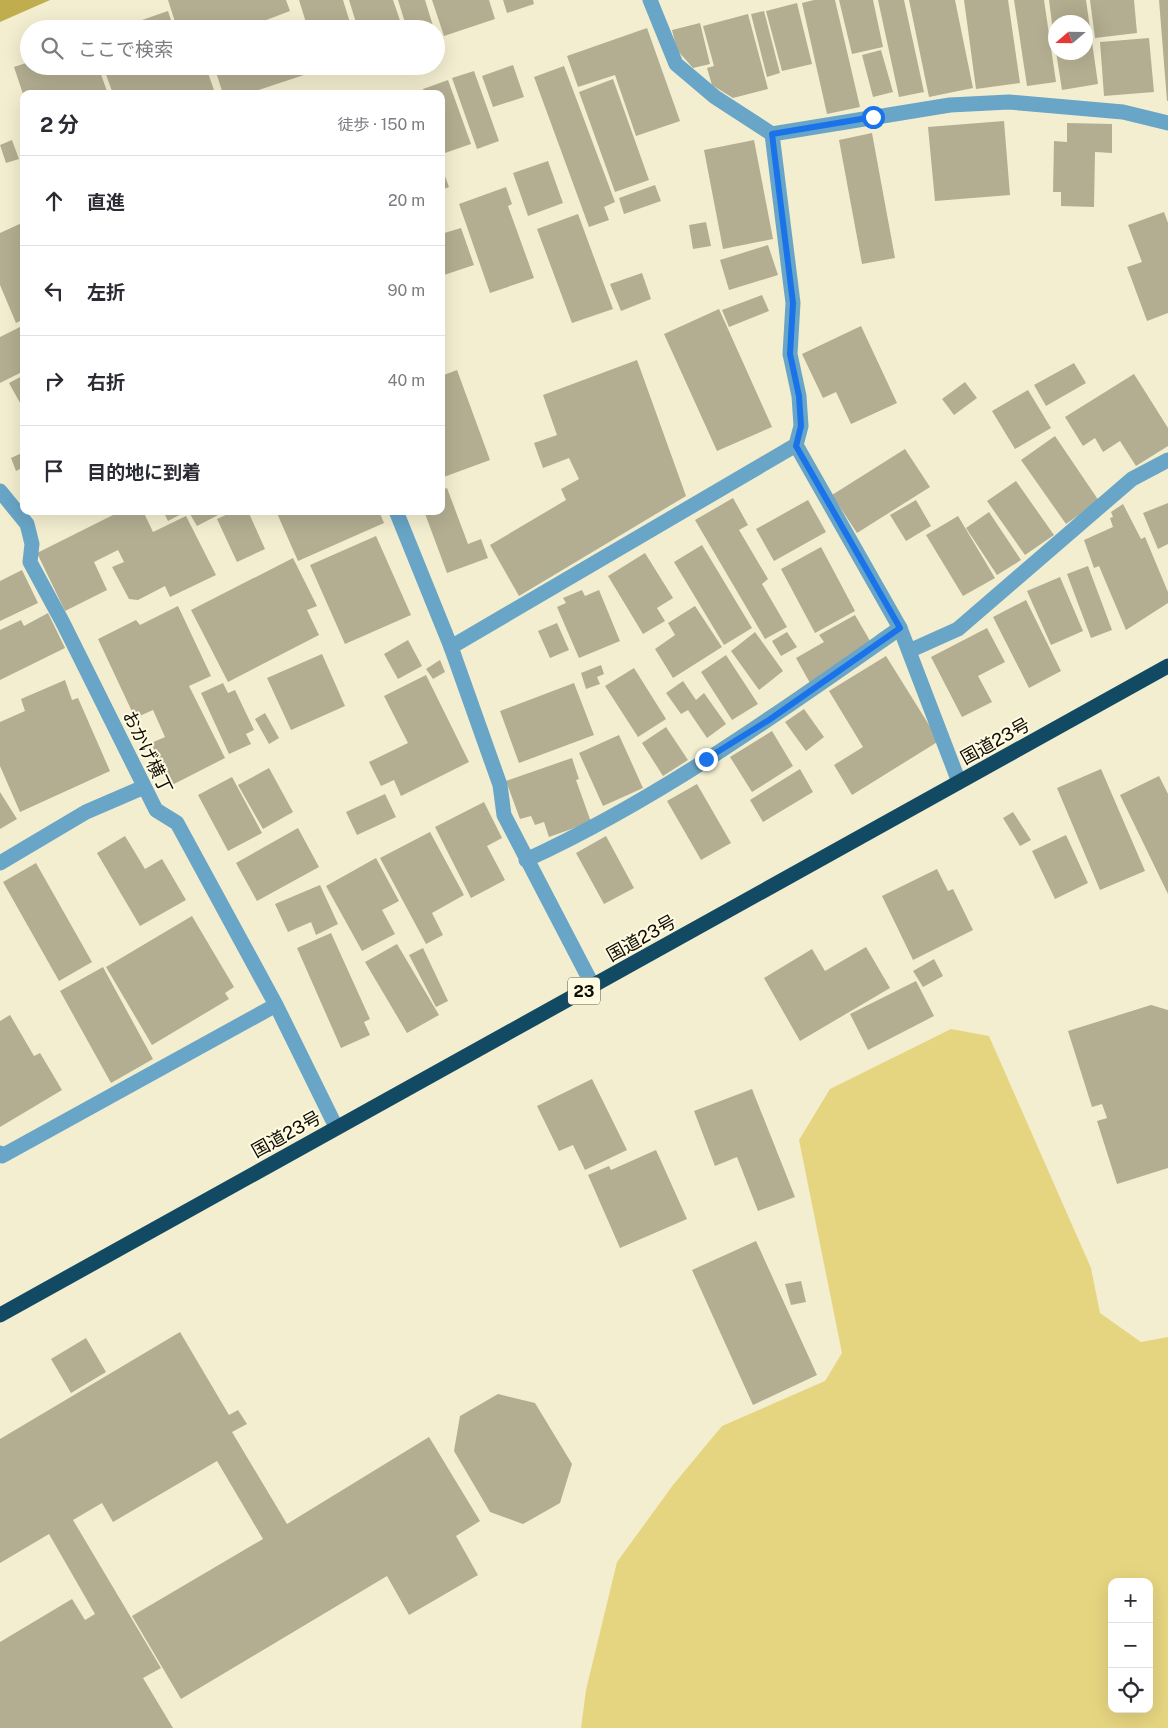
<!DOCTYPE html>
<html lang="ja">
<head>
<meta charset="utf-8">
<style>
  body { margin:0; font-family:"Public Sans","Noto Sans JP",sans-serif; background:#f2f2f3; color:#2b2b33 }
  .controls { position:absolute; right:15px; bottom:15px; display:grid; overflow:hidden; border-radius:10px; box-shadow:0 5px 20px #0002 }
  .controls button { width:45px; height:45px; display:grid; place-items:center; padding:0; border:0; border-bottom:1px solid #e1e1e2; background:#fff; color:#2b2b33; font:25px sans-serif }
  .compass { position:absolute; left:1048px; top:15px; width:45px; height:45px; border-radius:50%; background:#fff; box-shadow:0 5px 20px #0002; rotate:250deg }
  .stop { position:absolute; width:15px; height:15px; margin:-11px; border:4px solid #1a73e8; border-radius:50%; background:#fff }
  .stop.end { background:#1a73e8; border-color:#fff; box-shadow:0 1px 5px #0008 }
  .list { margin:0; padding:0; list-style:none }
  h2 { display:flex; justify-content:space-between; align-items:center; height:65px; margin:0; padding:0 20px; font-size:21px }
  h2 small { font-size:16px; font-weight:400; color:#7c7c81 }
  .list li { display:grid; grid-template-columns:32px 1fr auto; gap:15px; align-items:center; box-sizing:border-box; height:90px; padding:0 20px; border-top:1px solid #e1e1e2 }
  .list b { display:block; font-size:19px; white-space:nowrap }
  .list em { font-size:16px; font-style:normal; color:#7c7c81 }
  .icon { flex:none; width:28px; height:28px; fill:none; stroke:currentColor; stroke-width:2; stroke-linecap:round; stroke-linejoin:round }
  .map { position:relative; flex:none; width:1168px; height:1728px; overflow:hidden }
  .search { position:absolute; background:#fff; box-shadow:0 5px 20px #0002; left:20px; top:20px; width:425px; height:55px; display:flex; align-items:center; gap:12px; box-sizing:border-box; padding:0 18px; border-radius:28px; color:#7c7c81; font-size:19px }
  .panel { position:absolute; background:#fff; box-shadow:0 5px 20px #0002; left:20px; top:90px; width:425px; height:425px; border-radius:10px }
  .map>svg:first-child { display:block }
</style>
</head>
<body>
<div class="map">
<svg width="1168" height="1728" viewBox="0 0 1168 1728">
  <rect width="100%" height="100%" fill="#f3eed0"/>
  <!-- green -->
  <path fill="#e6d580" fill-rule="evenodd" d="M951 1029 989 1036 1091 1268 1100 1313 1141 1342 1168 1337V1728H581L586 1690 617 1562 673 1485 722 1426 825 1381 842 1353 799 1140 830 1089ZM1112 1582H1149V1709H1112Z"/>
  <!-- water -->
  <path fill="#bfad4e" d="M0 0H50L0 22Z"/>
  <!-- building -->
  <path fill="#b3ae91" d="M168 0H286L290 11 243 29H192L189 20 176 25Z
    M299 0H343L352 29H308Z
    M349 0H393L403 29H358Z
    M398 0H425L434 29H407Z
    M432 0H489L495 19 444 36Z
    M503 0H533L534 4 507 13Z
    M814 0H835L860 107 827 114 802 3Z
    M839 0H873L883 47 852 54Z
    M878 0H904L924 92 899 97Z
    M909 0H955L973 88 929 97Z
    M964 0H1008L1020 83 976 89Z
    M1014 0H1044L1056 82 1027 86Z
    M1049 0H1086L1098 84 1062 90 1056 52H1086V22H1056L1054 40Z
    M1090 0H1134L1137 33 1095 38Z
    M1159 0H1168V101H1167Z
    M797 3 812 64 782 71 766 11Z
    M168 11 174 29H119V28Z
    M764 11 780 73 767 77 751 14Z
    M748 14 768 89 733 98 712 85 707 68 714 66 703 26Z
    M700 23 710 64 693 68 677 50 672 30Z
    M647 28 680 121 636 136 615 75 578 87 567 56Z
    M1149 38 1154 92 1104 96 1100 42Z
    M881 50 893 92 873 97 862 55Z
    M29 62V66H98L108 94H23L14 67Z
    M513 65 524 97 493 107 482 76Z
    M103 66H201L204 74 208 73 215 93 113 94Z
    M214 66H307L310 73 246 94H223Z
    M564 66 615 202 604 207 609 220 589 227 534 77Z
    M474 71 499 141 477 149 452 78Z
    M613 79 649 180 615 192 579 92Z
    M448 80 471 144 445 153 441 143V94H424L423 89Z
    M1004 121 1010 195 935 201 928 127Z
    M1067 123 1112 124V153L1095 152 1094 207 1061 206V192H1053L1054 141 1067 142Z
    M872 133 895 258 862 264 839 140Z
    M12 140 19 159 6 163 0 145Z
    M754 140 773 239 723 249 704 150Z
    M548 161 563 203 528 216 513 173Z
    M441 165 449 187 441 190Z
    M655 185 661 201 624 214 619 198Z
    M506 187 512 204 508 206 534 278 490 293 459 204Z
    M1164 212 1168 223V313L1147 321 1127 267 1142 262 1128 225Z
    M578 214 613 309 572 323 537 229Z
    M24 222V319L16 323 0 285V233Z
    M706 222 711 246 693 249 689 225Z
    M461 228 474 265 441 276V234Z
    M768 245 778 275 729 290 720 260Z
    M642 273 651 299 621 311 610 284Z
    M762 295 769 311 729 327 722 310Z
    M719 309 772 427 717 451 664 334Z
    M24 325V371L0 383V337Z
    M861 326 897 403 851 424 836 392 823 398 802 354Z
    M637 360 686 496 519 596 490 545 566 500 561 489 579 479 569 458 543 468 534 443 557 435 543 395Z
    M1074 363 1086 383 1046 406 1034 385Z
    M457 370 490 460 441 478V376Z
    M1134 374 1168 428V446L1136 466 1120 441 1103 452 1095 438 1083 446 1065 417Z
    M24 375V410L9 383Z
    M965 382 977 398 954 415 942 399Z
    M1028 390 1051 428 1015 449 992 411Z
    M1055 436 1099 501 1066 524 1021 460Z
    M905 449 930 487 857 533 832 495Z
    M24 452V467L16 471 11 458Z
    M1016 481 1054 535 1025 555 987 501Z
    M447 488 468 544 481 539 488 558 447 573 424 511H441V490Z
    M733 498 748 525 739 530 768 579 762 584 787 627 765 639 695 520Z
    M808 500 826 532 774 561 756 529Z
    M916 500 931 526 906 541 890 515Z
    M1168 503V544L1158 549 1143 513Z
    M1123 504 1141 539 1145 537 1168 592V603L1126 630 1099 566 1094 568 1084 540 1113 527 1110 518 1113 517 1111 512Z
    M121 511H143L153 532 186 516 216 575 170 597 165 586 138 600 129 599 112 567 124 562 118 550 94 562 107 590 65 611 37 553Z
    M163 511H187L168 521Z
    M195 511H221L222 513 197 526 190 514Z
    M234 511H248L265 549 237 562 217 519Z
    M276 511H379L384 523 298 561Z
    M989 512 1021 560 997 575 966 528Z
    M958 516 995 578 963 596 926 535Z
    M376 536 411 615 345 644 310 565Z
    M702 545 752 628 724 645 674 562Z
    M821 547 855 611 815 633 781 569Z
    M645 553 673 598 657 608 665 621 643 634 608 576Z
    M293 558 317 606 307 610 319 635 228 682 191 610Z
    M1088 566 1112 630 1091 638 1067 574Z
    M22 570 38 603 0 621V581Z
    M1060 577 1083 631 1051 645 1027 591Z
    M582 590 585 596 599 590 620 641 579 658 557 607 566 603 563 598Z
    M1026 600 1061 671 1029 688 993 617Z
    M178 606 211 676 189 686 225 758 172 785 151 743 165 737 153 710 135 718 98 639 136 620 140 625Z
    M695 606 722 647 673 678 655 649 675 635 668 623Z
    M48 613 65 648 0 680V630L21 620 24 626Z
    M855 615 873 646 810 683 796 658 824 642 819 635Z
    M557 623 569 650 550 658 538 631Z
    M987 628 1005 662 978 676 992 702 962 717 931 657Z
    M755 632 783 671 759 690 731 651Z
    M787 632 797 647 781 656 772 641Z
    M408 640 422 666 398 679 384 654Z
    M322 654 345 706 291 730 267 678Z
    M726 655 758 704 732 720 701 672Z
    M886 656 939 741 852 795 834 765 863 747 829 691Z
    M440 660 445 672 433 679 426 669Z
    M601 665 604 674 597 677 600 684 586 689 581 673Z
    M634 668 666 719 638 737 605 686Z
    M426 675 469 762 401 796 394 780 381 786 369 762 408 743 384 696Z
    M65 680 72 700 78 698 110 771 20 812 0 766V722L25 711 21 699Z
    M683 681 696 700 704 693 726 724 707 738 688 710 681 714 666 693Z
    M223 683 228 693 235 690 254 730 246 734 251 744 229 754 201 693Z
    M574 683 594 735 519 763 500 711Z
    M804 709 824 737 806 751 785 722Z
    M265 713 279 738 269 744 255 719Z
    M666 727 688 760 663 776 642 743Z
    M772 731 793 766 752 792 730 757Z
    M619 735 643 788 603 806 579 753Z
    M572 758 579 779 576 780 591 822 549 837 544 822 535 825 531 816 520 819 506 781Z
    M269 768 293 812 263 829 238 785Z
    M800 769 813 792 763 822 750 800Z
    M1101 769 1145 871 1100 890 1057 788Z
    M1159 776 1168 794V894L1120 795Z
    M232 777 262 833 228 851 198 795Z
    M697 784 731 843 701 860 667 801Z
    M0 792 17 819 0 829Z
    M385 794 396 817 357 835 346 812Z
    M484 802 502 838 487 846 505 880 471 898 435 827Z
    M1013 812 1031 840 1020 846 1003 818Z
    M298 828 319 867 257 901 236 863Z
    M430 832 464 895 432 913 443 935 426 944 380 858Z
    M1066 835 1088 883 1055 899 1032 851Z
    M125 836 145 869 162 859 186 900 140 926 97 853Z
    M606 836 634 888 604 904 576 853Z
    M376 858 399 901 382 910 395 934 362 951 326 886Z
    M36 863 92 962 59 981 3 882Z
    M937 869 948 891 953 889 973 930 913 960 882 896Z
    M320 885 338 924 316 935 311 922 288 932 275 904Z
    M192 916 234 987 225 993 229 999 152 1045 106 967Z
    M331 933 370 1019 364 1022 370 1035 341 1048 297 948Z
    M397 944 439 1015 407 1033 365 962Z
    M866 947 890 988 800 1041 764 978 812 949 825 971Z
    M423 948 448 1001 436 1007 409 955Z
    M934 959 943 976 923 987 913 971Z
    M103 967 153 1059 111 1083 60 991Z
    M916 981 934 1016 868 1050 850 1014Z
    M1151 1005 1168 1010V1168L1117 1184 1097 1121 1107 1118 1102 1104 1092 1107 1068 1031Z
    M10 1015 34 1056 40 1053 62 1090 0 1127V1021Z
    M592 1079 627 1150 585 1170 573 1145 559 1151 537 1106Z
    M752 1089 795 1197 758 1211 737 1157 715 1166 694 1111Z
    M656 1150 687 1219 620 1248 588 1175 609 1166 611 1170Z
    M756 1241 817 1375 753 1405 692 1270Z
    M801 1281 806 1302 791 1305 785 1284Z
    M180 1332 229 1415 238 1410 247 1424 232 1432 287 1524 429 1437 480 1521 456 1536 478 1575 409 1615 387 1576 181 1699 132 1616 263 1539 217 1461 113 1522 102 1503 73 1520 161 1668 143 1678 173 1728H0V1642L72 1599 85 1620 95 1614 49 1534 0 1563V1439Z
    M86 1338 106 1372 71 1393 51 1359Z
    M498 1394 535 1403 572 1464 560 1503 523 1524 490 1512 454 1451 460 1416Z"/>
  <g fill="none" stroke-linecap="round" stroke-linejoin="round">
    <!-- lane -->
    <path stroke="#68a5c6" stroke-width="15" d="M396 511 451 647 500 785 504 815 593 986
      M526 860C659 799 780 712 900 628"/>
    <!-- street -->
    <path stroke="#68a5c6" stroke-width="15" d="M650 0 676 64 715 97 772 134 950 105 1009 102 1123 112 1168 123
      M772 134 793 303 790 354 799 396 801 426 796 445 900 628 959 782
      M0 491 27 524 32 544 30 562 63 623 156 810 177 823 276 1005 336 1127
      M451 647 796 445
      M909 651 958 629 1132 479 1168 460
      M0 863 86 812 144 787
      M0 1153 2 1156 276 1005"/>
    <!-- highway -->
    <path stroke="#124a64" stroke-width="15" d="M0 1315 1168 666"/>
  </g>
  <g fill="none" stroke-linecap="round" stroke-linejoin="round">
    <!-- route -->
    <path stroke="#1a73e8" stroke-width="6" d="M706 759 769 720 900 628 796 446 801 426 799 396 790 354 793 303 772 134 873 117"/>
  </g>
  <g text-anchor="middle" dominant-baseline="central" stroke-width="4" stroke-linejoin="round" paint-order="stroke">
    <!-- shield labels -->
    <rect fill="#fffbe3" stroke="#575447" stroke-width="1" x="568" y="977.5" width="32" height="27" rx="4"/>
    <g font-size="16" font-weight="bold" fill="#0f0d04">
      <text x="584" y="991">23</text>
    </g>
    <!-- street labels -->
    <g font-size="18" fill="#0f0d04" stroke="#fffbe3">
      <text transform="translate(995 741) rotate(-29)">国道23号</text>
      <text transform="translate(148 752) rotate(64)">おかげ横丁</text>
      <text transform="translate(641 938) rotate(-29)">国道23号</text>
      <text transform="translate(286 1134) rotate(-29)">国道23号</text>
    </g>
  </g>
</svg>
<div class="controls">
<button>+</button>
<button>−</button>
<button><svg class="icon" aria-label="locate" viewBox="0 0 24 24"><circle cx="12" cy="12" r="6"/><path d="M12 2v4M12 18v4M2 12h4M18 12h4"/></svg></button>
</div>
<svg class="compass" viewBox="-18 -18 36 36"><path d="M0-13l5 13h-10z" fill="#e53935"/><path d="M0 13l5-13h-10z" fill="#7c7c81"/></svg>
<div class="stop" style="left:873px;top:117px"></div>
<div class="stop end" style="left:706px;top:759px"></div>
<div class="search"><svg class="icon" aria-label="search" viewBox="0 0 24 24"><circle cx="10" cy="10" r="6"/><path d="M15 15l6 6"/></svg>ここで検索</div>
<section class="panel">
<h2>2 分<small>徒歩 · 150 m</small></h2>
<ul class="list">
<li><svg class="icon" aria-label="ahead" viewBox="0 0 24 24"><path d="M12 20V5M6 11l6-6 6 6"/></svg><div><b>直進</b></div><em>20 m</em></li>
<li><svg class="icon" aria-label="left" viewBox="0 0 24 24"><path d="M17 20v-9H6M10 6l-5 5 5 5"/></svg><div><b>左折</b></div><em>90 m</em></li>
<li><svg class="icon" aria-label="right" viewBox="0 0 24 24"><path d="M7 20v-9h11M14 6l5 5-5 5"/></svg><div><b>右折</b></div><em>40 m</em></li>
<li><svg class="icon" aria-label="arrive" viewBox="0 0 24 24"><path d="M6 21V4h12l-3 4 3 4H6"/></svg><div><b>目的地に到着</b></div></li>
</ul>
</section>
</div>
</body>
</html>
